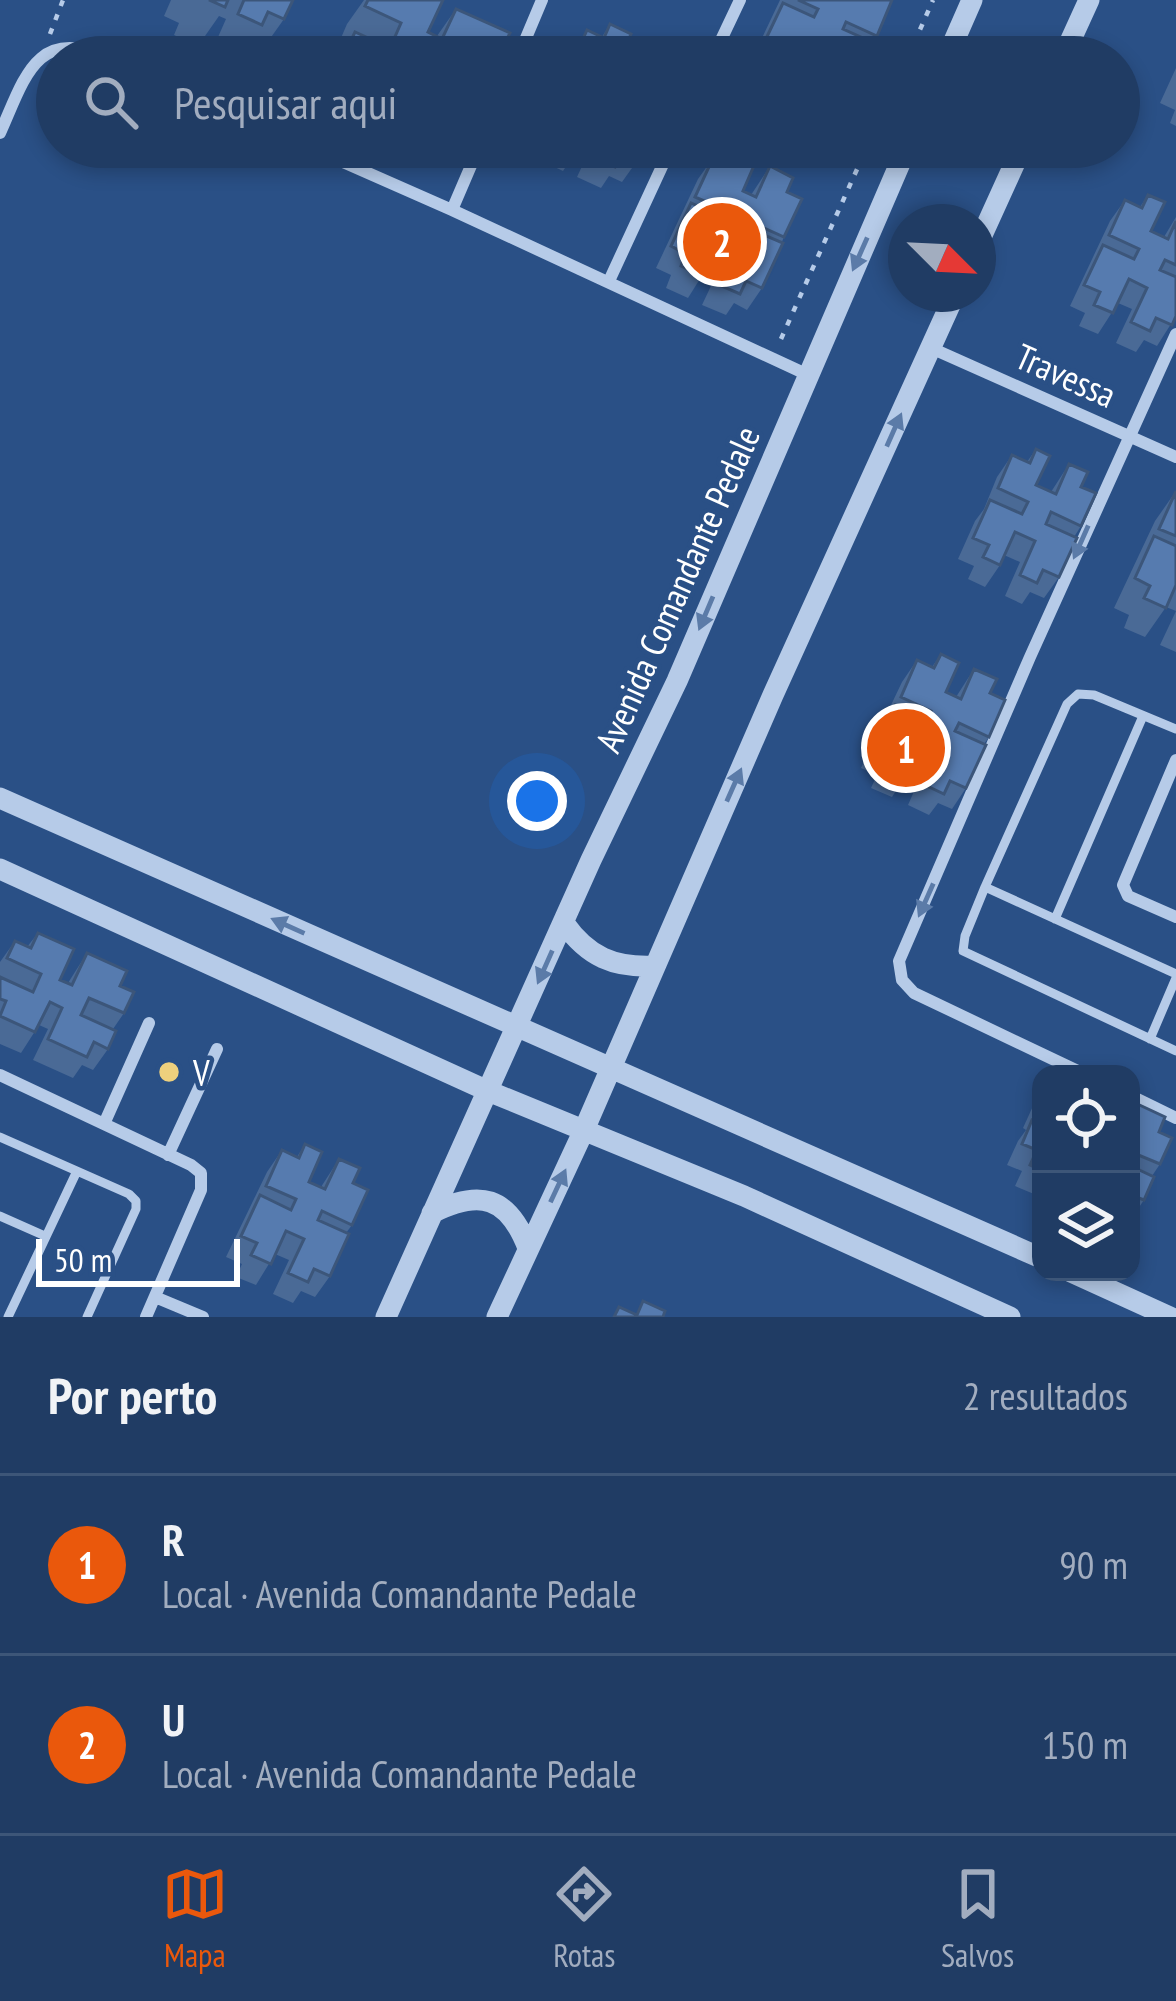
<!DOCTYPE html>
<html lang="pt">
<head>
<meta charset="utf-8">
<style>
  body { margin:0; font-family:"PT Sans Narrow",sans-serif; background:#28436a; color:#f1f3f6 }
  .controls { position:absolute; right:36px; bottom:36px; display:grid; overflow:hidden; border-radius:24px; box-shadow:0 6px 18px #0003 }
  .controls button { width:108px; height:108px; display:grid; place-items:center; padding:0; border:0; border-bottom:3px solid #3d5678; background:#203c64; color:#f1f3f6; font:60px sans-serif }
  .compass { position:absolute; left:888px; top:204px; width:108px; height:108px; border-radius:50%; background:#203c64; box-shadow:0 6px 18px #0003; rotate:114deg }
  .scale { position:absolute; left:36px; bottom:30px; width:204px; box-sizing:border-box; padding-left:12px; border:6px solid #fff; border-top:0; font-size:33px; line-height:42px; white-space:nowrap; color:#fff; -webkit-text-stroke:9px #2a5086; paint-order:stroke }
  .you { position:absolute; left:537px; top:801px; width:42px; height:42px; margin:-30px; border:9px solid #fff; border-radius:50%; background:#1a73e8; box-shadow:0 0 0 18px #1a73e833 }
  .badge { display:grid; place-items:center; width:78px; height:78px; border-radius:50%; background:#ea580c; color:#fff; font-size:39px; font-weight:700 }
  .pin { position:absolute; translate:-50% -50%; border:6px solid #fff; box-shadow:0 3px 12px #0006 }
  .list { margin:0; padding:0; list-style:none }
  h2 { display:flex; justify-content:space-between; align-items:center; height:156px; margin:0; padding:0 48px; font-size:51px }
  h2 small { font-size:39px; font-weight:400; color:#a2adbf }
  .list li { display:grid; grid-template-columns:78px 1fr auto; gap:36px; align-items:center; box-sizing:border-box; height:180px; padding:0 48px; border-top:3px solid #3d5678 }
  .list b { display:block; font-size:45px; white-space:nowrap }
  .list p { margin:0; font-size:39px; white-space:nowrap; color:#a2adbf }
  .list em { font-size:39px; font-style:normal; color:#a2adbf }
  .icon { flex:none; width:66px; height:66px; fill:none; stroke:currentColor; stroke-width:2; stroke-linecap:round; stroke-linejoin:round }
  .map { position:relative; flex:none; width:1176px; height:1317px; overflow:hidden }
  .search { position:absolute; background:#203c64; box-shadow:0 6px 18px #0003; left:36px; right:36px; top:36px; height:132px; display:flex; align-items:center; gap:30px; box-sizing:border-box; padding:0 42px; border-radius:66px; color:#a2adbf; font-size:45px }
  .sheet { height:516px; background:#203c64 }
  nav { display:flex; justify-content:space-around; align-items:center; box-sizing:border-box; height:168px; border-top:3px solid #3d5678; background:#203c64; font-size:33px; color:#a2adbf }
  nav a { display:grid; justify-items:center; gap:6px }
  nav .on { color:#ea580c }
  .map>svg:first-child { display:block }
</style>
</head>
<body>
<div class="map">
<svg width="1176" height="1317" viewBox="0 0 1176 1317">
  <rect width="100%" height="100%" fill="#2a5086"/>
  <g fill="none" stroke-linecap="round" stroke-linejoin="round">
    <!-- path -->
    <path stroke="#b6cbe8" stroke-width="4.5" stroke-dasharray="6 9" stroke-linecap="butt" d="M50 34 63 0
      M908 57 933 0
      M781 339 867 147"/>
    <!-- service -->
    <path stroke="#b6cbe8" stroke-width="9" d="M1176 729 1094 695 1078 694 1067 704 985 887 965 936 963 951 1176 1051
      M985 887 1176 974
      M1055 919 1143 716
      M1150 1039 1176 978
      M0 1137 129 1194 136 1201V1209L87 1317
      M0 1216 45 1236
      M8 1317 77 1171"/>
    <!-- minor -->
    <path stroke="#b6cbe8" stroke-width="12" d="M518 57 542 0
      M713 57 740 0
      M0 133C24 80 36 26 105 57
      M309 147 452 210 479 147
      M452 210 806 374
      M609 281 671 147
      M931 348 1176 457
      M1176 760 1123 885 1128 896 1176 917
      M1084 1074 914 993 902 980 899 961 1030 657 1176 334
      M0 1075 191 1165 201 1173V1190L146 1317
      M1131 1096 1176 1118
      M104 1124 149 1023
      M168 1155 217 1049
      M155 1297 203 1317"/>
    <!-- tertiary -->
    <path stroke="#b6cbe8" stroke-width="21" d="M947 57 972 0
      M1063 57 1089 0
      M978 244 1022 147
      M0 798 1041 1258
      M0 869 488 1091 744 1196 1010 1317
      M564 923C588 957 614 968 655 966
      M432 1213C480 1189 508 1196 528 1248
      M1071 1272 1170 1317
      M386 1317 591 860 677 681 907 147
      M497 1317 584 1130 773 695 955 294"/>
  </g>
  <!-- wall -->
  <path fill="#4a6a96" d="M171 0H293L284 19 257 57 243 52 240 57H220L211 53 226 19 219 16 198 46 174 35 179 23 164 16Z
    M364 0H443L428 32 437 36 456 9 504 45 507 57H338L344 48 338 45 347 24Z
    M780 0H892L872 42 867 57H753Z
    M610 24 621 57H570L587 30 602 37Z
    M1176 68V126L1170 123 1175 110 1160 103Z
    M414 147H457L455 149 451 147 442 160Z
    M546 147H545H579L563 171 540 160Z
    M591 147H644L637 161 622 182 609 176 601 188 577 177Z
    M736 152 743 191 751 195 770 166 787 192 784 237 762 288 747 310 734 303 726 315 702 305 718 271 708 266 688 298 666 288 671 275 656 268 698 179 713 158 727 165Z
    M1148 195 1151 231 1164 237 1176 217V316L1157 346 1144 340 1136 352 1116 343 1132 309 1118 303 1098 334 1079 326 1085 313 1070 306 1110 221 1125 200 1140 207Z
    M1036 449V485L1051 492 1069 464 1081 487V526L1074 537 1059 577 1044 598 1030 592 1022 604 1005 596 1020 562 1004 555 1000 565 985 587 968 579 974 566 958 559 975 521 984 509 997 477 1012 455 1027 462Z
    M1176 491V652L1160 645 1176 611 1166 607 1145 637 1124 628 1129 615 1114 608 1155 521Z
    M941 654 946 692 956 697 974 669 990 693 989 737 984 744 966 788 952 809 938 803 929 815 908 805 923 771 912 766 892 797 871 788 877 775 861 768 902 682 917 660 932 667Z
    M38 933 60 980 68 983 87 953 120 986 124 1013 113 1029 108 1049 93 1070 82 1065 73 1078 33 1060 48 1029 39 1025 21 1053 0 1044V962L15 941 27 947Z
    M1041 1094V1197L1015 1186 1022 1171 1007 1165 1018 1141 1026 1130 1023 1128 1033 1106Z
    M1131 1101 1159 1132 1160 1164 1152 1176 1144 1200 1131 1219Z
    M305 1144 309 1182 321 1187 339 1159 353 1183 352 1225 346 1233 330 1276 315 1297 301 1291 293 1303 273 1294 289 1260 275 1254 256 1285 236 1277 242 1264 226 1257 267 1172 282 1150 297 1157Z"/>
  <!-- building -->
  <path fill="#567baf" stroke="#3c567a" stroke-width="3" d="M209 0H228L225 7Z
    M244 0H293L284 19 268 12 262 25 238 14Z
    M368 0H443L428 32 442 39 456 9 510 33 504 45 512 48 507 57H475L467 53 465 57H357L359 54 347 49 355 32 390 48 401 23 365 6Z
    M798 0H892L877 36 846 22 843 29 874 43 867 57H822L826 49 810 41 803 57H777L779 53 763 45 783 3 814 17 818 9Z
    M610 24 631 34 621 57H575L587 30 604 38Z
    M644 38 669 49 665 57H636Z
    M596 147H644L637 161 621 154 615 167 592 156Z
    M736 152 756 161 743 191 756 197 770 166 793 178 787 192 802 199 784 237 755 224 752 230 783 243 762 288 746 281 740 294 717 284 733 250 718 243 703 276 681 266 686 254 671 246 691 203 722 217 725 210 695 197 713 158 730 166Z
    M1148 195 1165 202 1151 231 1168 239 1176 221V265L1165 260 1160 270 1176 277V316L1172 325 1156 318 1150 331 1131 322 1147 288 1129 279 1113 313 1094 305 1100 292 1084 285 1103 245 1134 259 1139 249 1109 235 1125 200 1142 208Z
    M1036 449 1050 456 1036 485 1056 494 1069 464 1088 472 1081 487 1096 493 1081 526 1051 512 1046 524 1077 538 1059 577 1043 570 1037 583 1020 575 1035 541 1015 532 1000 565 983 557 989 545 973 538 990 500 1022 514 1028 502 998 488 1012 455 1030 463Z
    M1176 491V536L1159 529Z
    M1154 536 1176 546V585L1166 608 1144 598 1150 586 1135 578Z
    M941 654 959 663 946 692 961 699 974 669 997 679 990 693 1005 700 989 737 959 723 955 731 986 745 966 788 950 781 944 794 923 784 938 750 922 743 907 776 886 767 892 754 876 747 895 705 927 719 931 711 901 697 917 660 934 668Z
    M38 933 74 949 60 980 72 985 87 953 127 971 120 986 134 992 124 1013 89 998 81 1015 116 1031 108 1049 94 1042 87 1057 48 1039 62 1008 50 1002 35 1032 0 1016 6 1001 0 999V977L33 992 41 974 7 958 15 941 31 948Z
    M1131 1101 1165 1117 1159 1132 1172 1138 1160 1164 1131 1152Z
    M1032 1120 1041 1124V1170L1030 1165 1037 1150 1022 1144Z
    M305 1144 322 1152 309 1182 325 1189 339 1159 360 1168 353 1183 368 1190 352 1225 322 1211 318 1220 349 1234 330 1276 314 1269 308 1282 288 1273 304 1239 286 1231 271 1264 251 1255 257 1243 241 1236 260 1195 291 1210 296 1199 266 1186 282 1150 299 1158Z
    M1131 1166 1154 1177 1144 1200 1131 1195Z
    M643 1301 665 1311 663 1317H614L619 1307 637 1315Z"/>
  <!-- one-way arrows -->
  <defs><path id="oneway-solid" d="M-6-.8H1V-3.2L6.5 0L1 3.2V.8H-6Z" transform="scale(3)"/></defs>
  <g fill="#5b7ba8">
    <use href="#oneway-solid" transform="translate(860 254) rotate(114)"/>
    <use href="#oneway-solid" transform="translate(894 430) rotate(-66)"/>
    <use href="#oneway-solid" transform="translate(1081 542) rotate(114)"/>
    <use href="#oneway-solid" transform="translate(706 613) rotate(113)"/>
    <use href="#oneway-solid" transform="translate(734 785) rotate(-66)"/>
    <use href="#oneway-solid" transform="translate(926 900) rotate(114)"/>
    <use href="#oneway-solid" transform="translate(288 926) rotate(-156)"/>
    <use href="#oneway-solid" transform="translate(545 967) rotate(114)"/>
    <use href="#oneway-solid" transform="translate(558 1186) rotate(-65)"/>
  </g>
  <!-- markers -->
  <circle fill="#eed07d" stroke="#2a5086" stroke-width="4.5" cx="169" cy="1072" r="12"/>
  <g text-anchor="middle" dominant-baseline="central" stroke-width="9" stroke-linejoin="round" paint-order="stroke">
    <!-- street labels -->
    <g font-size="36" fill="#fff" stroke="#2a5086">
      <text transform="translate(1066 375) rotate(24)">Travessa</text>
      <text transform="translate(677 589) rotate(-66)">Avenida Comandante Pedale</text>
    </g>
    <!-- poi labels -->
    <g font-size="36" fill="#fff" stroke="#2a5086" text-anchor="start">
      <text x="193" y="1072">V</text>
    </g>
  </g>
</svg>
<div class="controls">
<button><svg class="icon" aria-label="locate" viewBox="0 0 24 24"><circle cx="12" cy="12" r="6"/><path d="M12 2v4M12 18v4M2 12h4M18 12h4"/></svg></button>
<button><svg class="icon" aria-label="layers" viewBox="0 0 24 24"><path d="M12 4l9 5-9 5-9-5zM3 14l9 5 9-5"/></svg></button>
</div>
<svg class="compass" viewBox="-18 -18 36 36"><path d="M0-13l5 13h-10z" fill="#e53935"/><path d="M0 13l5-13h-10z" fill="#a2adbf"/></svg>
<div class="scale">50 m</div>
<div class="you"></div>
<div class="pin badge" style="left:906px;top:748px">1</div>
<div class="pin badge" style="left:722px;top:242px">2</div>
<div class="search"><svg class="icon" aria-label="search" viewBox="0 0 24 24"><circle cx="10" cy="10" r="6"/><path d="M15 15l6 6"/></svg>Pesquisar aqui</div>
</div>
<section class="sheet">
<h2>Por perto<small>2 resultados</small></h2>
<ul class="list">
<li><span class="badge">1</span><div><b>R</b><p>Local · Avenida Comandante Pedale</p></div><em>90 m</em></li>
<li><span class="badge">2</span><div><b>U</b><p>Local · Avenida Comandante Pedale</p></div><em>150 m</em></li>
</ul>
</section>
<nav>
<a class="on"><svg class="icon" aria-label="map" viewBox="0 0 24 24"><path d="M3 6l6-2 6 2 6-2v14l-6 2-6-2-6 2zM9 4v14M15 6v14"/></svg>Mapa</a>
<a><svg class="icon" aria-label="directions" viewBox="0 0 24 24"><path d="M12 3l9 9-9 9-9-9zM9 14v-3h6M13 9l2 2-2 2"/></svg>Rotas</a>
<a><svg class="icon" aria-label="saved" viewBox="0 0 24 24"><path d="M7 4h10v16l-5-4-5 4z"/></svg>Salvos</a>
</nav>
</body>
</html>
